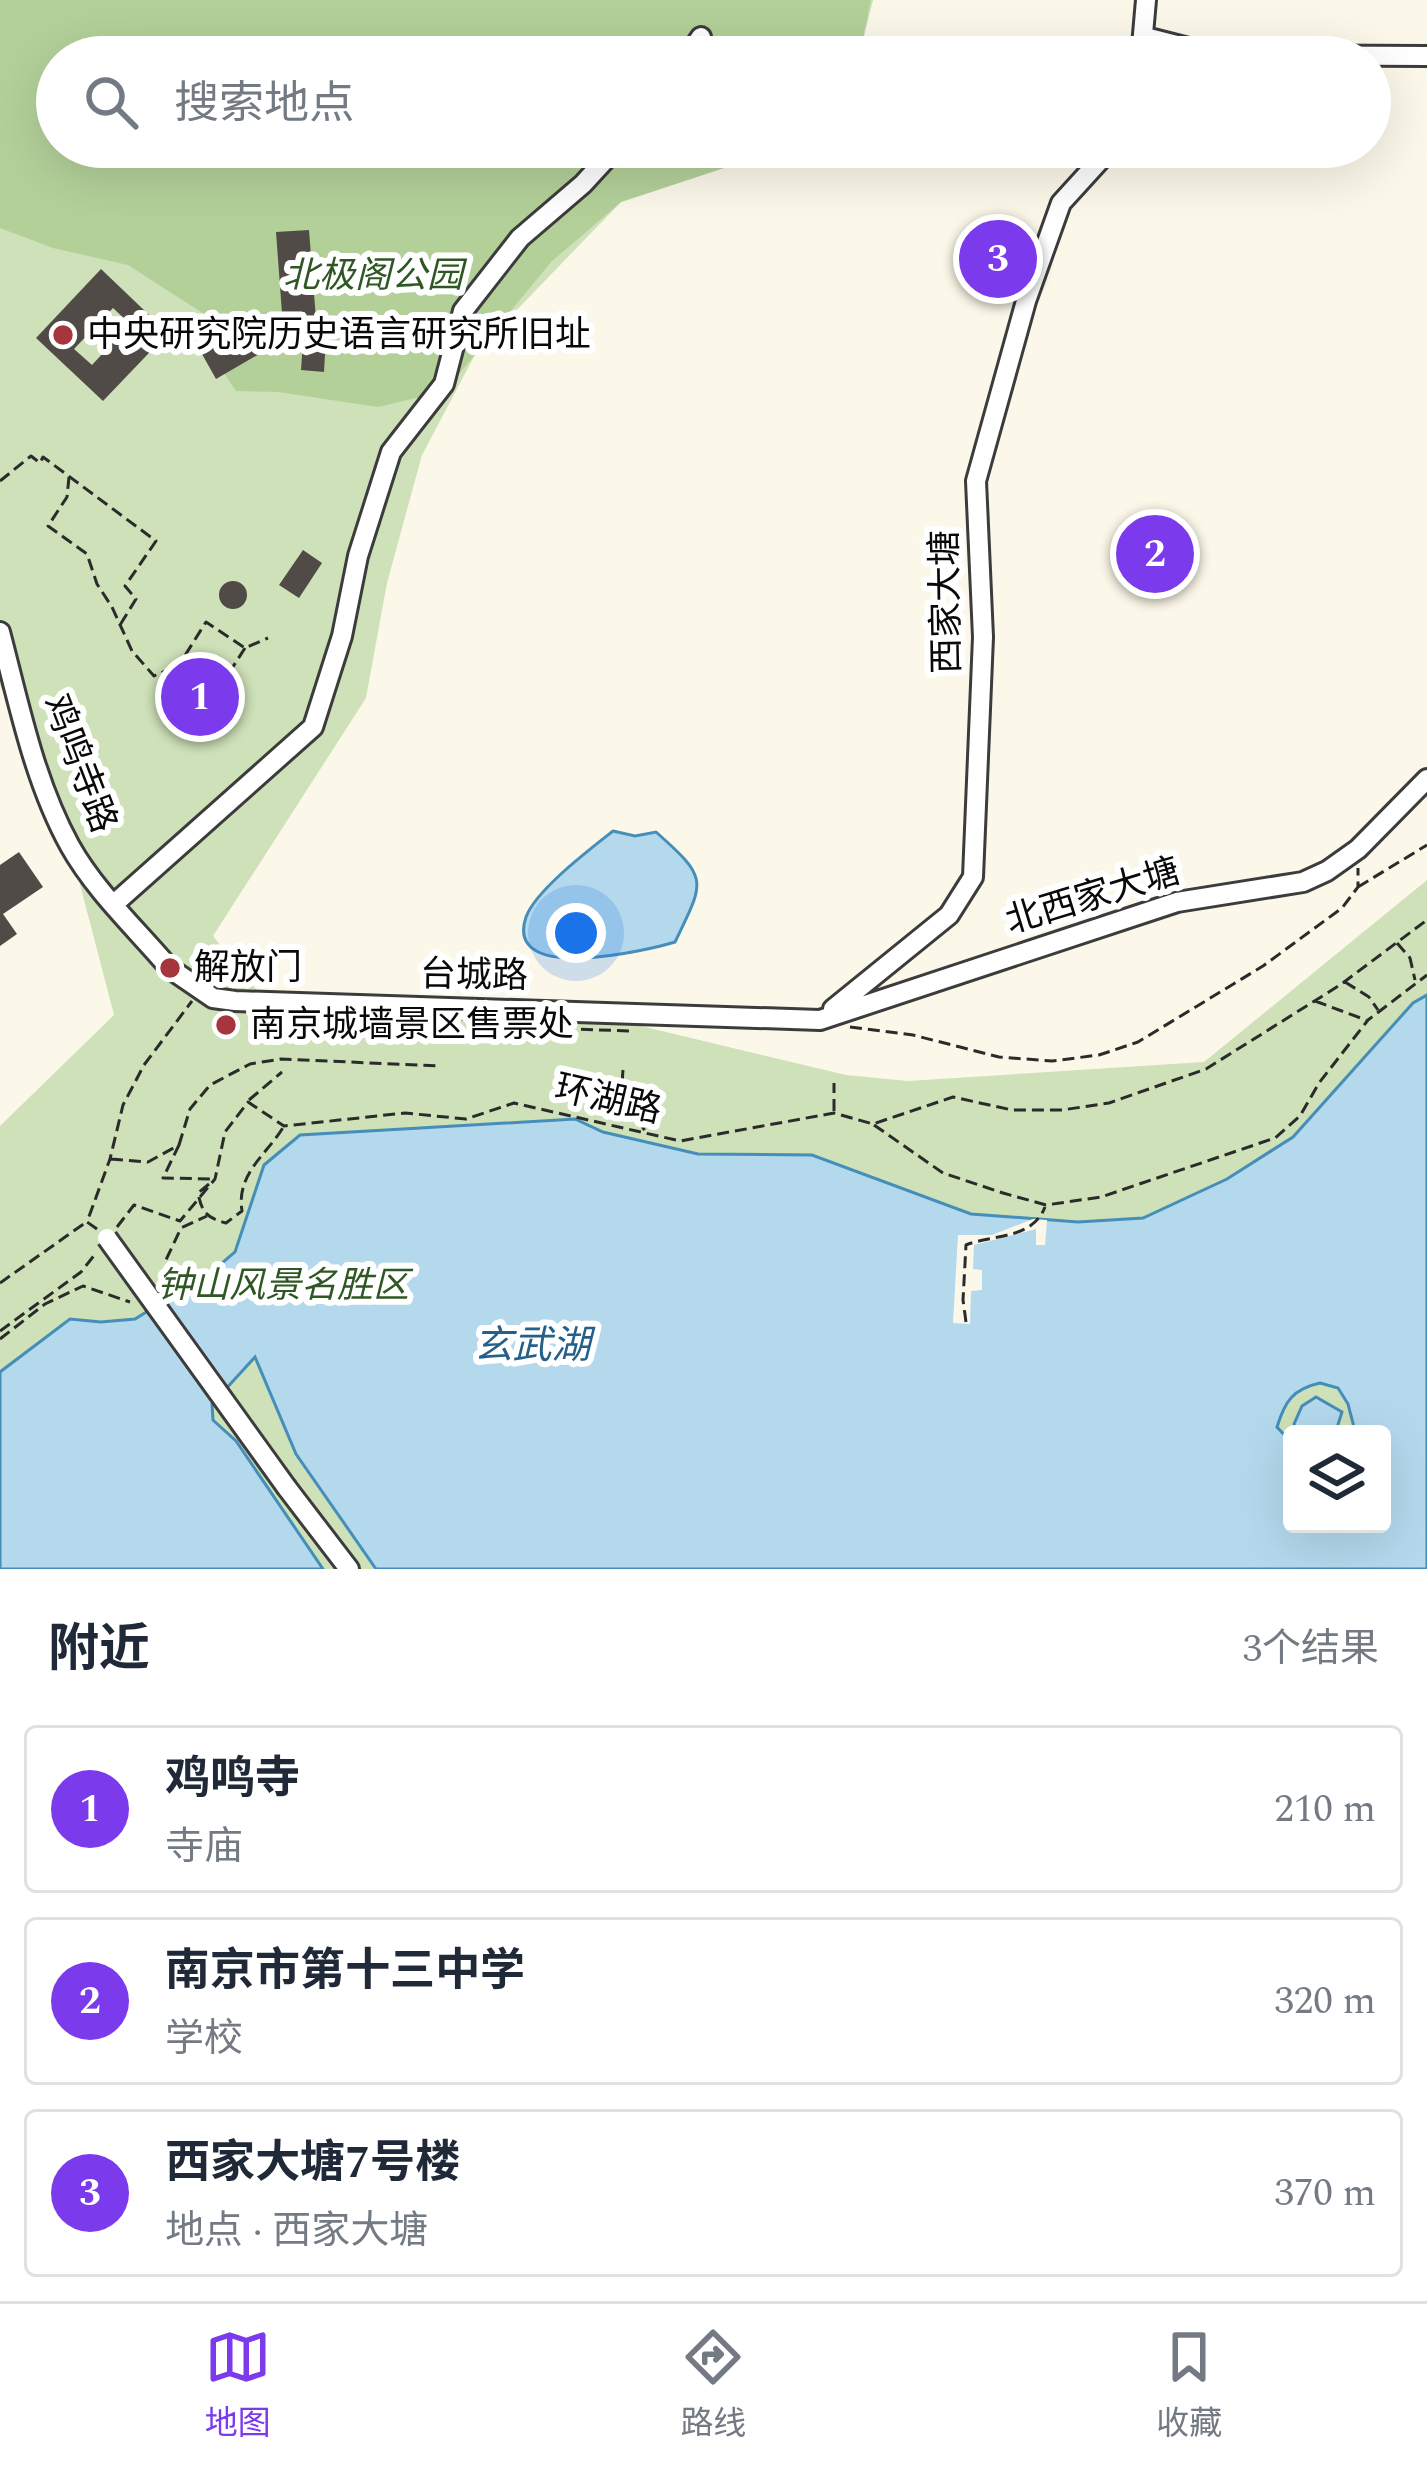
<!DOCTYPE html>
<html lang="zh">
<head>
<meta charset="utf-8">
<style>
  body { margin:0; font-family:Spectral,"Noto Sans SC",serif; background:#f6f6f7; color:#1f2937 }
  .controls { position:absolute; right:36px; bottom:36px; display:grid; overflow:hidden; border-radius:12px; box-shadow:0 12px 48px #0002 }
  .controls button { width:108px; height:108px; display:grid; place-items:center; padding:0; border:0; border-bottom:3px solid #e0e1e3; background:#fff; color:#1f2937; font:60px sans-serif }
  .you { position:absolute; left:576px; top:933px; width:42px; height:42px; margin:-30px; border:9px solid #fff; border-radius:50%; background:#1a73e8; box-shadow:0 0 0 18px #1a73e833 }
  .badge { display:grid; place-items:center; width:78px; height:78px; border-radius:50%; background:#7c3aed; color:#fff; font-size:39px; font-weight:700 }
  .pin { position:absolute; translate:-50% -50%; border:6px solid #fff; box-shadow:0 3px 12px #0006 }
  .list { margin:0; padding:0; list-style:none }
  h2 { display:flex; justify-content:space-between; align-items:center; height:156px; margin:0; padding:0 48px; font-size:51px }
  h2 small { font-size:39px; font-weight:400; color:#747a83 }
  .list li { display:grid; grid-template-columns:78px 1fr auto; gap:36px; align-items:center; box-sizing:border-box; height:168px; margin:0 24px 24px; padding:0 24px; border:3px solid #e0e1e3; border-radius:12px }
  .list b { display:block; font-size:45px; white-space:nowrap }
  .list p { margin:0; font-size:39px; white-space:nowrap; color:#747a83 }
  .list em { font-size:39px; font-style:normal; color:#747a83 }
  .icon { flex:none; width:66px; height:66px; fill:none; stroke:currentColor; stroke-width:2; stroke-linecap:round; stroke-linejoin:round }
  .map { position:relative; flex:none; width:1427px; height:1569px; overflow:hidden }
  .search { position:absolute; background:#fff; box-shadow:0 12px 48px #0002; left:36px; right:36px; top:36px; height:132px; display:flex; align-items:center; gap:30px; box-sizing:border-box; padding:0 42px; border-radius:66px; color:#747a83; font-size:45px }
  .sheet { height:732px; background:#fff }
  nav { display:flex; justify-content:space-around; align-items:center; box-sizing:border-box; height:168px; border-top:3px solid #e0e1e3; background:#fff; font-size:33px; color:#747a83 }
  nav a { display:grid; justify-items:center; gap:6px }
  nav .on { color:#7c3aed }
  .map>svg:first-child { display:block }
</style>
</head>
<body>
<div class="map">
<svg width="1427" height="1569" viewBox="0 0 1427 1569">
  <rect width="100%" height="100%" fill="#fcf8e9"/>
  <!-- green -->
  <path fill="#cee1b8" fill-rule="evenodd" d="M0 0H873L859 57H57V147H774L769 153 621 202 477 351 422 455 387 583 366 698 213 936 267 1003H545L846 1075 908 1081 1204 1062 1427 880V1569H0V1126L114 1015 70 846 0 685ZM1292 1434H1382V1524H1292Z"/>
  <!-- forest -->
  <path fill="#b3d099" d="M0 0H871L859 57H57V147H774L769 153 621 202 551 262 445 391 378 407 278 392 236 391 220 367 204 314 128 265 53 248 0 228Z"/>
  <!-- water -->
  <path fill="#b4d9ed" stroke="#458eba" stroke-width="3" fill-rule="evenodd" d="M613 831 635 836 656 832C709 879 705 880 675 942 649 950 503 985 526 917 536 890 589 850 613 831Z
    M1427 995V1569H376L296 1454 255 1357 212 1404 213 1420 236 1441 323 1569H0V1372L70 1319 101 1322 135 1319 214 1270 235 1252 264 1165 300 1135 575 1119 603 1132 698 1154 812 1155 971 1214 1078 1222 1143 1218 1227 1179 1293 1137 1413 1003ZM1320 1383 1338 1388 1348 1404 1354 1427 1350 1434H1382V1524H1292V1443L1277 1427C1285 1401 1293 1389 1320 1383Z
    M1316 1397 1342 1412 1335 1434H1297L1294 1424 1302 1406Z"/>
  <!-- pier -->
  <path fill="#fcf8e9" d="M1033 1219 1047 1220 1045 1245H1036V1229L974 1245 973 1269 982 1270V1290L971 1291 970 1324 953 1323 958 1235H992Z"/>
  <!-- building -->
  <path fill="#504b47" fill-rule="evenodd" d="M994 229 1016 235 1001 289 980 284Z
    M309 230 316 319 327 320 324 372 301 370 305 312 282 313 276 232Z
    M101 269 168 333 103 401 36 338ZM113 308 130 324 92 365 74 349Z
    M271 314 285 339 216 379 202 354Z
    M303 550 322 563 299 598 279 585Z
    M219 595a14 14 0 1 1 28 0a14 14 0 1 1-28 0Z
    M19 852 43 887 3 914 17 934 0 946V865Z"/>
  <g fill="none" stroke-linecap="round" stroke-linejoin="round">
    <defs>
      <path id="minor" d="M1145 37 1216 55 1427 56
        M687 57 701 37
        M1141 57 1146 0
        M0 632C19 704 34 781 70 846 94 889 133 926 165 963
        M114 904 313 727 342 636 358 556 391 452 444 384 463 311 520 238 583 184 617 147
        M175 972 213 998 235 1001 820 1020 1177 902 1303 882 1327 871 1358 849 1427 779
        M833 1009 949 915 973 877 983 637 976 481 1026 301 1061 203 1112 147
        M287 1488 349 1569"/>
    </defs>
    <!-- minor casing -->
    <use href="#minor" stroke="#3c3c3c" stroke-width="24"/>
    <!-- path -->
    <path stroke="#2b2b2b" stroke-width="3" stroke-dasharray="12 6" stroke-linecap="butt" d="M69 477 67 497 48 526 87 554 97 584 112 607 132 651 154 676 179 665
      M0 481 31 456 40 463 43 457 156 541 125 586 136 599 120 625
      M245 648 218 690 179 665 206 622 245 648 268 638
      M1358 887 1427 845
      M1397 943 1410 958 1415 980
      M1345 982 1369 997 1378 1010
      M1315 1001 1366 1020
      M320 1020 318 1036 346 1039V1048
      M850 1027 913 1035 999 1057 1052 1061 1099 1055 1138 1042 1263 966 1342 908 1358 887V868
      M545 1028 631 1031
      M623 1070C620 1098 630 1110 646 1132
      M249 1100 282 1072
      M834 1111V1083
      M874 1125 943 1173 1003 1193 1046 1205 1101 1197 1275 1138 1300 1116 1319 1083 1368 1020 1427 975
      M179 1145 190 1109 210 1085 250 1064 281 1059 440 1066
      M111 1159 148 1162 179 1145 163 1178 213 1179
      M209 1184 198 1193C202 1213 207 1218 226 1223L242 1211C236 1173 267 1155 284 1126
      M117 1227 134 1205 180 1221 215 1179 225 1132 248 1102 284 1126 405 1113 466 1119 514 1103 680 1141 834 1113 873 1124 953 1097 1012 1110H1062L1109 1103 1206 1069 1340 985 1427 920
      M97 1229 87 1222 110 1159 123 1105 144 1065 192 1001
      M0 1283 85 1223
      M159 1286 172 1279 165 1262 181 1228 207 1216
      M966 1322 963 1300 966 1245C993 1234 1032 1240 1045 1207
      M0 1331 81 1272 96 1253
      M0 1339 45 1304 83 1286 130 1302"/>
    <!-- minor -->
    <use href="#minor" stroke="#fff" stroke-width="18"/>
    <defs>
      <path id="minor-bridge" d="M107 1238 287 1488"/>
    </defs>
    <!-- minor-bridge casing -->
    <use href="#minor-bridge" stroke="#3c3c3c" stroke-width="24" stroke-linecap="butt"/>
    <!-- minor-bridge -->
    <use href="#minor-bridge" stroke="#fff" stroke-width="18"/>
  </g>
  <!-- markers -->
  <g fill="#a6353d" stroke="#fff" stroke-width="4.5">
    <circle cx="63" cy="335" r="12"/>
    <circle cx="170" cy="968" r="12"/>
    <circle cx="226" cy="1025" r="12"/>
  </g>
  <g text-anchor="middle" dominant-baseline="central" stroke-width="12" stroke-linejoin="round" paint-order="stroke">
    <!-- park labels -->
    <g font-size="36" font-style="italic" fill="#2f5723" stroke="#fff">
      <text x="373" y="276">北极阁公园</text>
      <text x="283" y="1286">钟山风景名胜区</text>
    </g>
    <!-- poi labels -->
    <g font-size="36" fill="#090909" stroke="#fff" text-anchor="start">
      <text x="87" y="335">中央研究院历史语言研究所旧址</text>
      <text x="194" y="968">解放门</text>
      <text x="250" y="1025">南京城墙景区售票处</text>
    </g>
    <!-- street labels -->
    <g font-size="36" fill="#090909" stroke="#fff">
      <text transform="translate(947 602) rotate(-91)">西家大塘</text>
      <text transform="translate(79 764) rotate(69)">鸡鸣寺路</text>
      <text transform="translate(1093 897) rotate(-17)">北西家大塘</text>
      <text transform="translate(474 976) rotate(1)">台城路</text>
      <text transform="translate(608 1100) rotate(13)">环湖路</text>
    </g>
    <!-- water labels -->
    <g font-size="39" font-style="italic" fill="#246089" stroke="#fff">
      <text x="532" y="1346">玄武湖</text>
    </g>
  </g>
</svg>
<div class="controls">
<button><svg class="icon" aria-label="layers" viewBox="0 0 24 24"><path d="M12 4l9 5-9 5-9-5zM3 14l9 5 9-5"/></svg></button>
</div>
<div class="you"></div>
<div class="pin badge" style="left:200px;top:697px">1</div>
<div class="pin badge" style="left:1155px;top:554px">2</div>
<div class="pin badge" style="left:998px;top:259px">3</div>
<div class="search"><svg class="icon" aria-label="search" viewBox="0 0 24 24"><circle cx="10" cy="10" r="6"/><path d="M15 15l6 6"/></svg>搜索地点</div>
</div>
<section class="sheet">
<h2>附近<small>3个结果</small></h2>
<ul class="list">
<li><span class="badge">1</span><div><b>鸡鸣寺</b><p>寺庙</p></div><em>210 m</em></li>
<li><span class="badge">2</span><div><b>南京市第十三中学</b><p>学校</p></div><em>320 m</em></li>
<li><span class="badge">3</span><div><b>西家大塘7号楼</b><p>地点 · 西家大塘</p></div><em>370 m</em></li>
</ul>
</section>
<nav>
<a class="on"><svg class="icon" aria-label="map" viewBox="0 0 24 24"><path d="M3 6l6-2 6 2 6-2v14l-6 2-6-2-6 2zM9 4v14M15 6v14"/></svg>地图</a>
<a><svg class="icon" aria-label="directions" viewBox="0 0 24 24"><path d="M12 3l9 9-9 9-9-9zM9 14v-3h6M13 9l2 2-2 2"/></svg>路线</a>
<a><svg class="icon" aria-label="saved" viewBox="0 0 24 24"><path d="M7 4h10v16l-5-4-5 4z"/></svg>收藏</a>
</nav>
</body>
</html>
